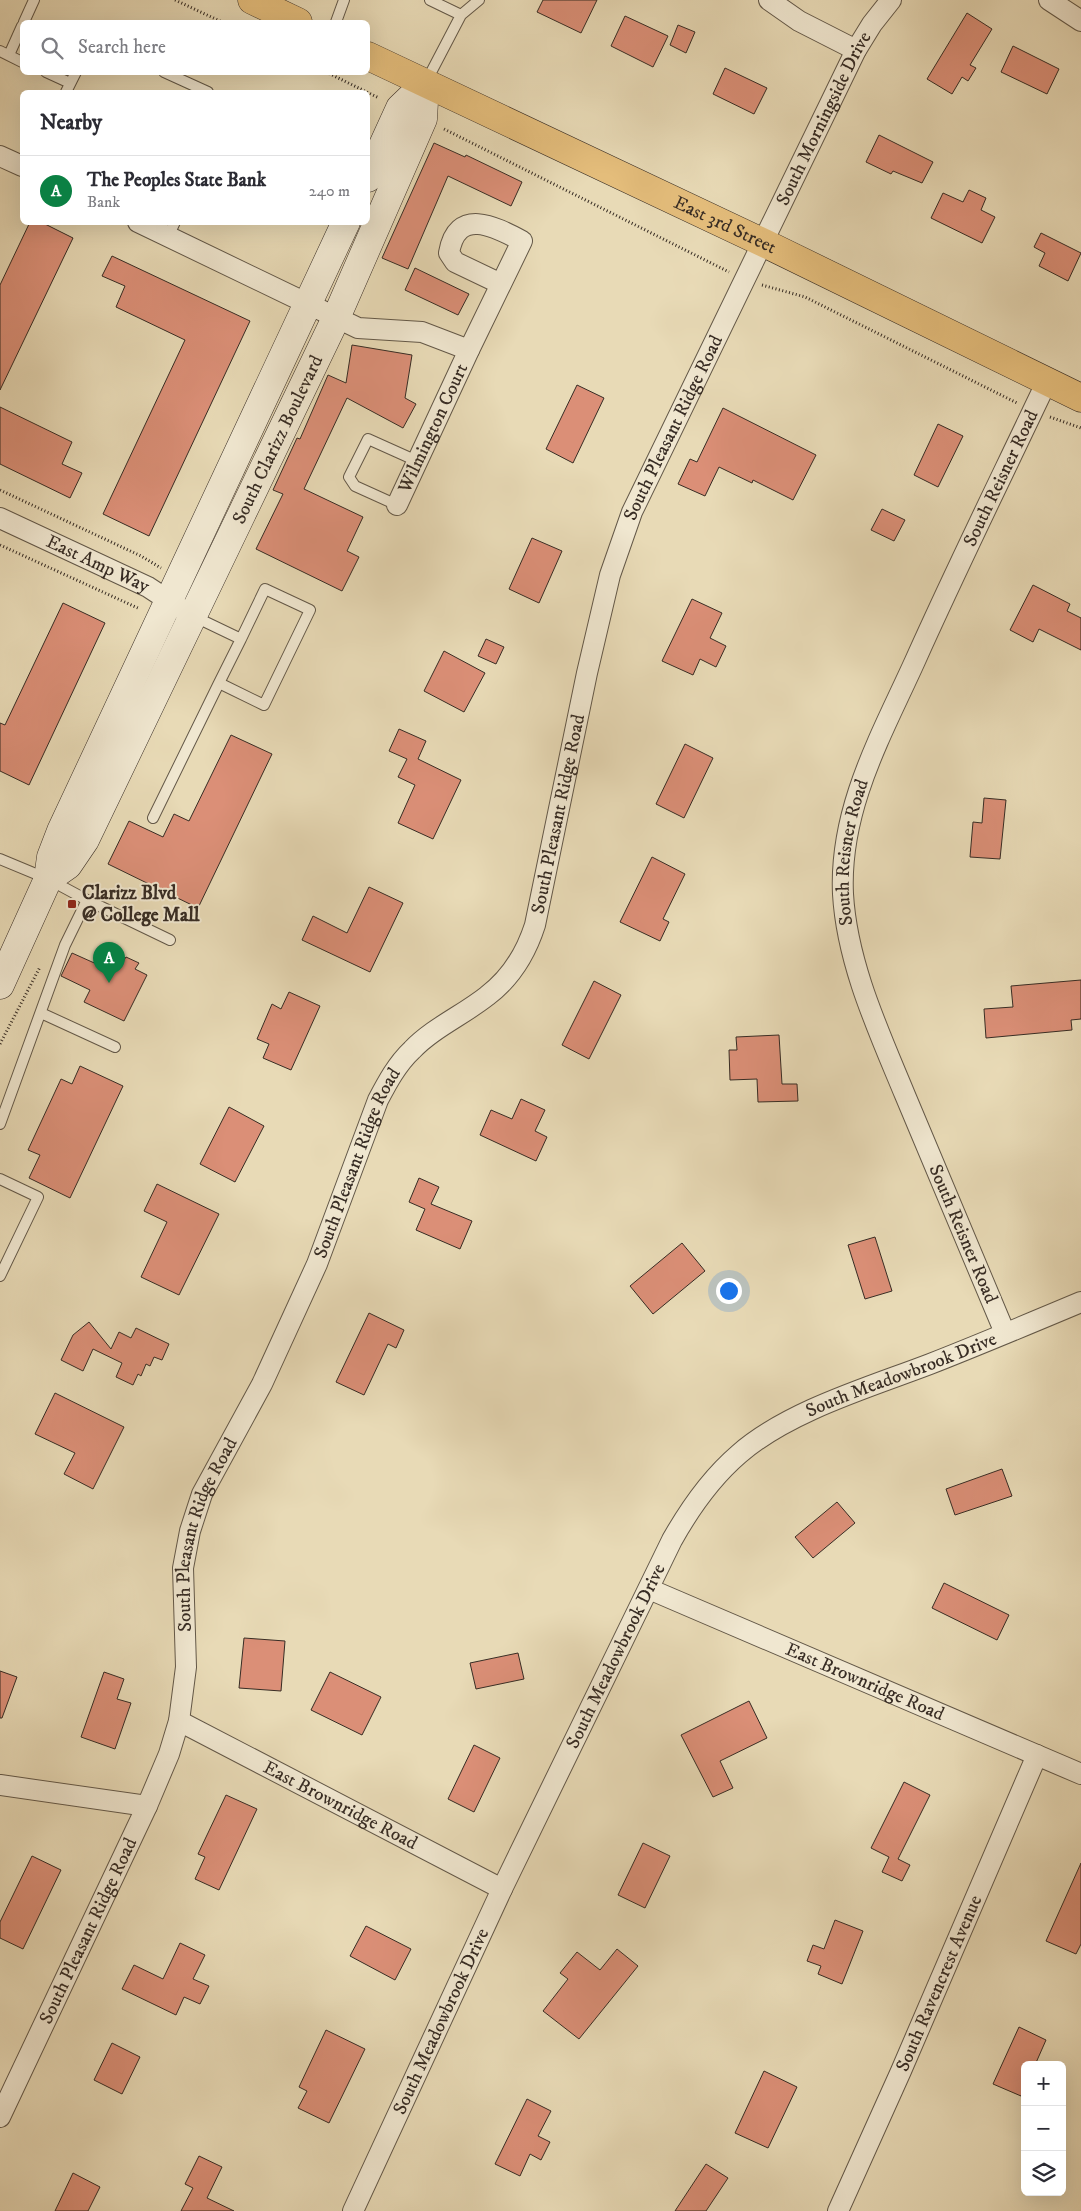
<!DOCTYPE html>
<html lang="en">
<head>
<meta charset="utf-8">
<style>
  body { margin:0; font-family:"IM FELL DW Pica",serif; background:#f7f7f7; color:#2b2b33 }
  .controls { position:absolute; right:15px; bottom:15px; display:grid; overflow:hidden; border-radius:8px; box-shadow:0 5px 20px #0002 }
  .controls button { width:45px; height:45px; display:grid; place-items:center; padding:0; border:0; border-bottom:1px solid #e1e1e2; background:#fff; color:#2b2b33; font:25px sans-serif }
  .you { position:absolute; left:728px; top:1290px; width:18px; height:18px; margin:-12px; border:4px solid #fff; border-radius:50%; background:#1a73e8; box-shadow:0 0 0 8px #1a73e833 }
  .badge { display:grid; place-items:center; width:32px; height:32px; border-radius:50%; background:#0b8043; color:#fff; font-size:16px; font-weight:700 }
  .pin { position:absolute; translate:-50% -41px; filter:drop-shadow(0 1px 2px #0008) }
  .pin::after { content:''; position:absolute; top:26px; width:18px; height:15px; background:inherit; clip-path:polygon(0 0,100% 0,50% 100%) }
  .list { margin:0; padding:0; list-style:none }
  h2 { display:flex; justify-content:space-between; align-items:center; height:65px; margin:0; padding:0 20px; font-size:21px }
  h2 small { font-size:16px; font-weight:400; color:#7c7c81 }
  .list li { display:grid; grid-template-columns:32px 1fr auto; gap:15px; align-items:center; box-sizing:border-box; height:70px; padding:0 20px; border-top:1px solid #e1e1e2 }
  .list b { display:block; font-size:19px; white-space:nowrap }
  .list p { margin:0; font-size:16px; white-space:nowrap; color:#7c7c81 }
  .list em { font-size:16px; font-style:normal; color:#7c7c81 }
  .icon { flex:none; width:28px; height:28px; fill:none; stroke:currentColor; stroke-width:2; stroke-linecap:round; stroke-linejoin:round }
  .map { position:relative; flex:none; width:1081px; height:2211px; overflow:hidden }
  .search { position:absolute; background:#fff; box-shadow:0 5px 20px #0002; left:20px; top:20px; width:350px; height:55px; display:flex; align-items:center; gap:12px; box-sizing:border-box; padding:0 18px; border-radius:8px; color:#7c7c81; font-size:19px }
  .panel { position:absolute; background:#fff; box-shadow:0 5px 20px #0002; left:20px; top:90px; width:350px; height:135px; border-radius:8px }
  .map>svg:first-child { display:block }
</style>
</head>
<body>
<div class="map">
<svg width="1081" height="2211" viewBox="0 0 1081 2211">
  <rect width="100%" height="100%" fill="#e8dab6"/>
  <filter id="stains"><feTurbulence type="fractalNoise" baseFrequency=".004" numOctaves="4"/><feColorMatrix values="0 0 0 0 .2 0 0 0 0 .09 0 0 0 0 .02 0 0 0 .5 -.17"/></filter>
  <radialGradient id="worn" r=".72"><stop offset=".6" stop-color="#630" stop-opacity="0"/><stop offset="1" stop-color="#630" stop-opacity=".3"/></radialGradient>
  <!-- building -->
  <path fill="#db8f77" stroke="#372c24" d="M543 0H597L581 33 537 12Z
    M967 13 992 29 970 65 976 68 968 81 962 77 952 94 927 79Z
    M625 16 668 36 653 67 611 46Z
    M678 25 695 32 686 53 670 45Z
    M1013 46 1059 69 1047 94 1001 72Z
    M725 68 767 88 754 114 713 94Z
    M879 135 933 162 922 183 893 171 891 174 866 162Z
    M434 143 465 157 466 155 522 182 511 206 448 176 408 269 382 258Z
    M969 190 986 198 981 210 995 217 982 243 931 218 943 193 963 202Z
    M30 222H41L73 238 0 390V285Z
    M1041 233 1081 253 1068 281 1039 266 1045 253 1034 247Z
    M112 256 250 321 149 536 103 514 185 340 116 307 125 286 102 276Z
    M415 268 469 294 458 315 405 290Z
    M352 345 412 355 405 398 416 404 403 428 347 398 304 489 363 517 347 551 359 557 342 591 256 549 283 494 273 490 297 438 300 439 328 375 346 383Z
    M577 385 604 398 573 463 546 449Z
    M0 407 72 442 62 464 82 473 70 498 0 464Z
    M723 408 816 455 793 500 753 480 752 483 719 467 705 496 678 484 690 459 697 462Z
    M938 424 963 436 938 487 914 475Z
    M882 509 905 520 894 541 871 530Z
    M532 538 562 551 539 603 509 589Z
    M1033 585 1070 604 1067 611 1081 618V650L1039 629 1033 642 1010 630Z
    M692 599 722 613 710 638 726 646 716 667 700 659 693 675 662 661Z
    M63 603 105 623 29 785 0 771V723L5 725Z
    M486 639 504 647 496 664 478 656Z
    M444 651 485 673 464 712 424 691Z
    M399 729 426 741 418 759 461 780 433 839 398 823 415 785 398 777 407 759 389 751Z
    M231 735 272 754 198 908 108 864 129 821 163 837 174 814 189 821Z
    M685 744 713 758 684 818 656 804Z
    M984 798 1006 800 1000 859 970 857 973 822 982 823Z
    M652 857 685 874 663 919 669 922 660 941 620 922Z
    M369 887 403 903 370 972 302 940 313 916 347 933Z
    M72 953 101 966 106 956 122 963 126 957 139 963 135 969 147 975 124 1021 84 1002 90 990 61 976Z
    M1081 980V1019L1071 1020 1072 1030 986 1038 984 1009 1013 1007 1011 986Z
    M594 981 621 995 589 1059 562 1045Z
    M289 992 320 1006 291 1070 263 1058 269 1044 257 1039 272 1004 281 1009Z
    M779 1035 782 1084H797L798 1101 758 1102 757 1079 730 1080 729 1050H737L736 1037Z
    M80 1066 123 1086 70 1198 29 1178 40 1155 28 1150 61 1079 72 1084Z
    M521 1099 545 1110 535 1131 547 1137 536 1161 480 1135 491 1110 512 1119Z
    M229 1107 264 1126 235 1182 200 1164Z
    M419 1178 439 1187 431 1204 472 1221 460 1249 416 1230 425 1209 409 1202Z
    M157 1184 219 1214 179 1295 141 1277 167 1222 144 1211Z
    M875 1237 892 1291 865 1299 848 1245Z
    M682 1243 705 1271 653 1314 630 1286Z
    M369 1313 404 1330 396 1348 388 1344 364 1395 336 1382Z
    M89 1322 111 1349 119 1332 131 1338 136 1328 169 1344 162 1360 154 1357 150 1366 146 1364 141 1376 138 1374 133 1385 116 1377 122 1363 93 1349 83 1371 61 1360 73 1335Z
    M55 1393 124 1427 93 1489 64 1474 75 1453 35 1434Z
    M1002 1469 1012 1496 955 1515 946 1489Z
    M837 1502 855 1523 813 1558 795 1537Z
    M944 1583 1009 1615 997 1640 932 1608Z
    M244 1638 285 1641 281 1691 239 1688Z
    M518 1653 524 1679 476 1689 470 1663Z
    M0 1671 17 1677 2 1718H0Z
    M104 1672 124 1679 117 1699 131 1703 115 1749 81 1737Z
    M330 1672 381 1697 362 1735 311 1710Z
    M749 1701 767 1738 720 1761 733 1788 713 1797 681 1735Z
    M474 1745 500 1758 474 1812 448 1799Z
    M904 1782 930 1795 898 1859 910 1865 902 1881 882 1872 889 1857 871 1848Z
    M226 1795 257 1809 219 1890 195 1879 205 1857 198 1854Z
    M643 1843 670 1856 645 1908 618 1895Z
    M32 1856 61 1870 23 1949 0 1938V1922Z
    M1081 1863V1944L1076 1954 1046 1941Z
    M835 1920 863 1931 842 1984 818 1974 821 1966 807 1961 813 1945 824 1949Z
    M366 1926 411 1949 395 1980 350 1956Z
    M180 1943 205 1955 193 1979 209 1986 200 2004 184 1997 176 2015 122 1989 134 1965 163 1979Z
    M617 1949 638 1966 579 2039 543 2011 568 1979 560 1973 577 1952 600 1970Z
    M1019 2027 1046 2040 1035 2065H1025V2087L1021 2096 993 2084Z
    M326 2030 365 2049 329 2123 298 2108 307 2091 299 2087Z
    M112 2043 140 2057 122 2094 94 2080Z
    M764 2071 797 2087 768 2148 735 2133Z
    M527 2099 551 2111 538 2136 550 2142 541 2160 530 2154 520 2176 495 2164Z
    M199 2156 222 2167 207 2198 234 2211H181L193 2188 185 2184Z
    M706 2164 728 2178 706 2211H675Z
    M73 2173 100 2187 88 2211H55Z"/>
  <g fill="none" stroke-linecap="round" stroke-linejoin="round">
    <defs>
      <path id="lane" d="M430 0 461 15
        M24 22 34 0
        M336 22 344 0
        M0 51 22 62
        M9 55 22 26
        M46 72 70 83
        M164 72 208 92
        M426 82 461 15 479 0
        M66 92 76 72
        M168 237 175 222
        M397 505 355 486 349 477 368 439 417 461
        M193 616 241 639 265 589 310 610 264 705 219 683 241 639
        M153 818 219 683
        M0 859 48 879 87 900 65 945 0 1124
        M87 900 170 940
        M41 1013 115 1047
        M0 1179 38 1197 0 1276"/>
      <g id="street">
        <path d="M769 0 799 21 856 50"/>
        <path d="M1049 0 1081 21"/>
        <path d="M0 156 22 166"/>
        <path d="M138 222 358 328 422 332 469 350"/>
        <path id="s1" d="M397 505 469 350 522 241C494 226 457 207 449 253L455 262 501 284"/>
        <path id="s2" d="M0 518 148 587 192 616"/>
        <path id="s3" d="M1005 1333C972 1254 938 1175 905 1095 879 1032 847 964 843 894 839 809 881 736 915 661 957 567 1003 474 1047 381"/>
        <path id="s4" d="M649 1589 1081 1774"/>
        <path id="s5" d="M179 1721 502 1889"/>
        <path d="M0 1785 147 1806"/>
        <path id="s6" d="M0 2117 147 1806 169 1754 179 1721 186 1667 183 1568 190 1531 202 1494 262 1384 317 1264 378 1100C387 1083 397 1064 412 1050 433 1028 463 1015 487 996 511 978 526 953 535 925L587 673 610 575 632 512 856 50 872 24 891 0"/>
        <path id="s7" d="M353 2211 502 1889 672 1540C690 1508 711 1478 739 1454 788 1411 870 1387 930 1364 981 1344 1031 1323 1081 1302"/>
        <path id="s8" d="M838 2211 901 2071 1037 1755"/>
      </g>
      <g id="secondary">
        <path d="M368 178 400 108 425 84"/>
        <path id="s9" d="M48 879 68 865 85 840 336 318 423 119 425 84"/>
        <path d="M0 985 48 879 51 857 61 831 346 222"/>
      </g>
      <g id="highway">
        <path d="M252 0 298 22"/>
        <path id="s10" d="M368 56 764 243 1081 398"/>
      </g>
    </defs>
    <!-- lane casing -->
    <use href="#lane" stroke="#635848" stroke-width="12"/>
    <!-- street casing -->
    <use href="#street" stroke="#635848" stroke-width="22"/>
    <!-- secondary casing -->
    <use href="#secondary" stroke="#372c24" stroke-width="29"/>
    <!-- highway casing -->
    <use href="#highway" stroke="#372c24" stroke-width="29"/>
    <!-- path -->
    <path stroke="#372c24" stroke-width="3" stroke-dasharray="1 2.5" stroke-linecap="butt" d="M175 0 222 22
      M326 72 379 98
      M444 129 729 272
      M762 285 805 297 1017 403
      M1050 417 1081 428
      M0 490 141 556 161 568
      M0 545 140 609
      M0 1044 40 967"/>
    <!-- lane -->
    <use href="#lane" stroke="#f0e7d0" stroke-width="10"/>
    <!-- street -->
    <use href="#street" stroke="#f0e7d0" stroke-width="20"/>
    <!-- secondary -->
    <use href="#secondary" stroke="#f0e7d0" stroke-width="28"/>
    <!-- highway -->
    <use href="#highway" stroke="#e4bd7b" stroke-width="28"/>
  </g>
  <!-- markers -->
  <rect fill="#8f2418" stroke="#f0e7d0" stroke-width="2" x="67" y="899" width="10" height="10" rx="2.5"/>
  <g text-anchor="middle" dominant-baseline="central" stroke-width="4" stroke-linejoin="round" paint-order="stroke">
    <!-- street labels -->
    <g font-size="19" fill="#372c24" stroke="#f0e7d0">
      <text stroke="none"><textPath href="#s6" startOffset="2200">South Morningside Drive</textPath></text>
      <text stroke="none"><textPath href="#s10" startOffset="395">East 3rd Street</textPath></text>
      <text stroke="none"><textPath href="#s1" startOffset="85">Wilmington Court</textPath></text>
      <text stroke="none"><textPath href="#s6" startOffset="1856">South Pleasant Ridge Road</textPath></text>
      <text stroke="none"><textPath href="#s9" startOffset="499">South Clarizz Boulevard</textPath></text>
      <text stroke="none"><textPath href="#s3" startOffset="918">South Reisner Road</textPath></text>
      <text stroke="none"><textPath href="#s2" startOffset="108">East Amp Way</textPath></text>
      <text stroke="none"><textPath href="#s6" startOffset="1451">South Pleasant Ridge Road</textPath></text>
      <text stroke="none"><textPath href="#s3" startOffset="512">South Reisner Road</textPath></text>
      <text stroke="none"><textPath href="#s6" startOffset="1031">South Pleasant Ridge Road</textPath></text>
      <text transform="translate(963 1234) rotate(67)">South Reisner Road</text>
      <text stroke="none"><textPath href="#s7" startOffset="1034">South Meadowbrook Drive</textPath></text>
      <text stroke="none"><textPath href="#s6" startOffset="626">South Pleasant Ridge Road</textPath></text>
      <text stroke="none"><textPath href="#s7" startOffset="614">South Meadowbrook Drive</textPath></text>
      <text stroke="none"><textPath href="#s4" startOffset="235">East Brownridge Road</textPath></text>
      <text stroke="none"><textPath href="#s5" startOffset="182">East Brownridge Road</textPath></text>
      <text stroke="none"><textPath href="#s6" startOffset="206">South Pleasant Ridge Road</textPath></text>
      <text stroke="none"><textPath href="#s8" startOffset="249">South Ravencrest Avenue</textPath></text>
      <text stroke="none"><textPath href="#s7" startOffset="209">South Meadowbrook Drive</textPath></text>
    </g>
    <!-- poi labels -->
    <g font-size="19" font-weight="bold" fill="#372c24" stroke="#f0e7d0" text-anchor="start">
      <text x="82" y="893">Clarizz Blvd<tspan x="82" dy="22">@ College Mall</tspan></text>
    </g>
  </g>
  <rect width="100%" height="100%" filter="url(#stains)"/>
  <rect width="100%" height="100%" fill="url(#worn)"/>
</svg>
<div class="controls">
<button>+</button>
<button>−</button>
<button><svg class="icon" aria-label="layers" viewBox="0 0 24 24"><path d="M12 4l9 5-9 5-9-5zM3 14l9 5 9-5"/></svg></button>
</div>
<div class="you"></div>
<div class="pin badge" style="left:109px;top:983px">A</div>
<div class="search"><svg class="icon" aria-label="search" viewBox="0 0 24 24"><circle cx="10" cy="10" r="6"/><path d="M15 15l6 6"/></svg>Search here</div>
<section class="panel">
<h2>Nearby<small></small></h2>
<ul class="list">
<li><span class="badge">A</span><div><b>The Peoples State Bank</b><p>Bank</p></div><em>240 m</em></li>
</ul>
</section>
</div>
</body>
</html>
